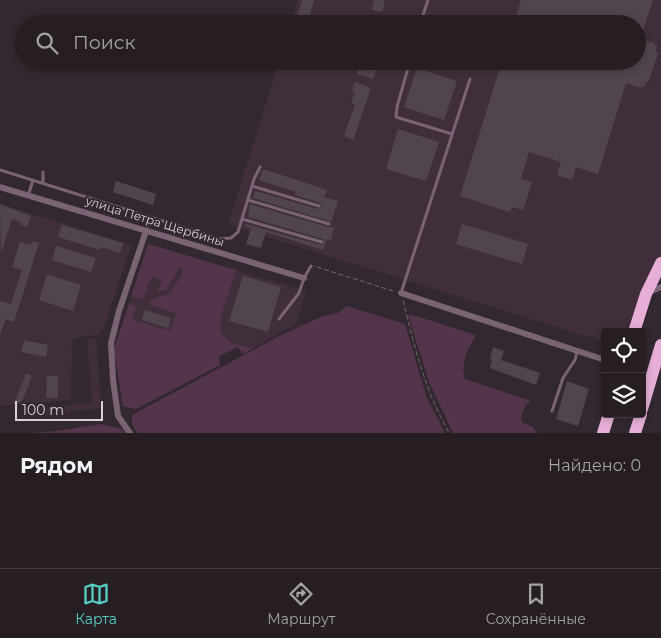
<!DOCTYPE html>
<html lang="ru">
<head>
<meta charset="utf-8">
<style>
  body { margin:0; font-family:Montserrat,sans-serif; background:#322b30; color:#f1f3f6 }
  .controls { position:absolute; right:15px; bottom:15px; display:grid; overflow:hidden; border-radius:5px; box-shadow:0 2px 8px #0003 }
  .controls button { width:45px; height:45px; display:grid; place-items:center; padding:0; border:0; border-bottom:1px solid #423c41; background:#261e23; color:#f1f3f6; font:25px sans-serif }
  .scale { position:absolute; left:15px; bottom:12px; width:88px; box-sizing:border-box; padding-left:5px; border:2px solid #d7d0d5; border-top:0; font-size:14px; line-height:18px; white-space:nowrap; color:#d7d0d5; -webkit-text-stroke:4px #32282f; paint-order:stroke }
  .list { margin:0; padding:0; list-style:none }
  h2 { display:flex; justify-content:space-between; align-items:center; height:65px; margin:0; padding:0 20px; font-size:21px }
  h2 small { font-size:16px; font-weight:400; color:#a4a2a6 }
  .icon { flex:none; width:28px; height:28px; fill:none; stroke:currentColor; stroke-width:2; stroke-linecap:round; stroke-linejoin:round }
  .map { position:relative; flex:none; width:661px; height:433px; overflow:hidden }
  .search { position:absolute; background:#261e23; box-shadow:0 2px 8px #0003; left:15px; right:15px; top:15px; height:55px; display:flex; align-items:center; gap:12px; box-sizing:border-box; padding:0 18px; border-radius:28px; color:#a4a2a6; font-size:19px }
  .sheet { height:135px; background:#261e23 }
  nav { display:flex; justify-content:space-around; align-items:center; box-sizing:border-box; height:70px; border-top:1px solid #423c41; background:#261e23; font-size:14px; color:#a4a2a6 }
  nav a { display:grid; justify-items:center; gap:2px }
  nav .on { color:#56cec3 }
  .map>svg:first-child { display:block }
</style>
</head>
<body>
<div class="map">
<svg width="661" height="433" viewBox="0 0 661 433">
  <rect width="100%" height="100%" fill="#32282f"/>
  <!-- built -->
  <path fill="#402f3b" d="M298 0H661V255L649 277 630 332H605V342L228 225 279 61H637V24H291Z
    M0 204 131 245 103 330 98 335 82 336 72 340 71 400 0 406Z
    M148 244 306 291 296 324 243 354 238 347 219 356 220 365 136 409 123 406 114 349Z
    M96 338 101 409 32 414 31 408 92 403 87 339Z"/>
  <!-- green -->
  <path fill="#54344b" d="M148 244 236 270 220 319 221 333 231 343 252 349 243 354 238 347 219 356 220 365 136 409 123 406 114 349 129 304 135 306 136 309 132 320 171 331 176 313 153 306 149 303 151 300 169 294 182 275 183 268 179 267 167 290 157 292 162 280 152 276 143 298 139 299 131 297Z
    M347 306 405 324 427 398 445 433H137L132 424V415L281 335 323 316 338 313Z
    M408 315 416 316 476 335C468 349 460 363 465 379L531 401 526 405 521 416 522 422 533 427 537 433H453L429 382Z
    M100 424 123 429 125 433H33L55 431Z"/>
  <!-- building -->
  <path fill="#51454d" d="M302 0H314L307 24H295Z
    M374 0H385L382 12 372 10Z
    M521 0H653L640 39 654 43V45L657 46 655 52 658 53 648 83 646 82 645 87 641 86V88L626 83 598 174 576 167 572 180 557 175 561 162 529 152 521 179 532 182 523 210 512 207 510 212 460 196 502 61H637V24H514Z
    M361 61H379L373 79 357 74Z
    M417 68 457 81 444 120 404 107Z
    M355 82 371 88 353 140 344 136 355 105 351 103 355 92 352 91Z
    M398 129 439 142 426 181 386 169Z
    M263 169 327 190 324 197 338 201 331 222 253 198 255 191 318 209 322 207 320 203 295 195 296 192 259 180Z
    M116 181 156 194 153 205 113 192Z
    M0 204 31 216 27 227 21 225V222L12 219 1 253Z
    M250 204 328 227H334L331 240 327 239 323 250 266 232 261 248 246 244 251 228 245 226 246 224 321 245 325 242 323 239 248 217Z
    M462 224 528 244 522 264 456 244Z
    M62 225 123 243 120 253 101 247 100 250 58 237Z
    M32 241 39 243 14 322 6 319 0 335V301L11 304 22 270 12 267 20 242 31 245Z
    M56 246 96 258 91 272 52 260Z
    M47 274 81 285 73 311 39 300Z
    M243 276 281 287 268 332 229 321Z
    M145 310 171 318 168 328 142 320Z
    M24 340 48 345 46 357 21 352Z
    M493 347 504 351 501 360 540 373 536 385 490 368 492 360 490 359Z
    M26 374 32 376 21 404 15 401Z
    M47 376H58V398H46Z
    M567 381 589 389 578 426 556 419Z"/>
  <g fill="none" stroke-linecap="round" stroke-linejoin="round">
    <!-- path -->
    <path stroke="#71686e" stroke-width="1" stroke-dasharray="5 2.5" stroke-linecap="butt" d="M317 267 396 292
      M403 300C411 333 419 366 432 398 437 410 443 421 449 433"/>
    <!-- lane -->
    <path stroke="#7a6373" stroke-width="3" d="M420 24 428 0
      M410 61 397 107 396 117 452 134
      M0 170 220 239 231 238 238 232 254 179 260 167
      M43 172V183
      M252 186 319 206
      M28 196 33 180
      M248 200 329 224
      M242 219 322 242
      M146 230 150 217
      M401 293 470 79
      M279 319 299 293 304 278 311 266
      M552 411 563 378 575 360 577 352"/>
    <!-- street -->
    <path stroke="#7a6373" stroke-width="6" d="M0 187 304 278
      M649 292 661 287
      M401 293 605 360
      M130 433 118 416 113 380 111 343 119 311 146 231"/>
    <!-- highway -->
    <path stroke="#e7afd7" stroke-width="12" d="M634 332 646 294 661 263
      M642 409 661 345
      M603 433 609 414
      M635 433 641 414"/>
  </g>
  <g text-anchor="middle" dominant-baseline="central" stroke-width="4" stroke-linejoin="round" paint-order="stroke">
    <!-- street labels -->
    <g font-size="12" fill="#d7d0d5" stroke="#32282f">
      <text transform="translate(155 221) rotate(17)">улица Петра Щербины</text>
    </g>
  </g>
</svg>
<div class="controls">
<button><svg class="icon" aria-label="locate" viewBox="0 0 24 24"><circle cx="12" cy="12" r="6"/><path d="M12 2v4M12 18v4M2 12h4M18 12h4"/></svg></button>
<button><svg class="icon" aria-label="layers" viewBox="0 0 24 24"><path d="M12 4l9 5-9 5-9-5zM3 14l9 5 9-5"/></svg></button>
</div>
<div class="scale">100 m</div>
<div class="search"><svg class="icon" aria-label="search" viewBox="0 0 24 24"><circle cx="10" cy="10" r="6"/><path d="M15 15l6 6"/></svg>Поиск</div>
</div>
<section class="sheet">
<h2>Рядом<small>Найдено: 0</small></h2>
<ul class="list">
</ul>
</section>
<nav>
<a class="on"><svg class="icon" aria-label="map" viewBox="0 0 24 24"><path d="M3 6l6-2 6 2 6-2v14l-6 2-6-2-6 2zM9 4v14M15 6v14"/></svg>Карта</a>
<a><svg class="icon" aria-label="directions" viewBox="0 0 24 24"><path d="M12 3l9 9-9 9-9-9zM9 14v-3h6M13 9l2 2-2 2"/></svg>Маршрут</a>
<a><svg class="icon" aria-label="saved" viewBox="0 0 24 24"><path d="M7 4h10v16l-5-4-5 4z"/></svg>Сохранённые</a>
</nav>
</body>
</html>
